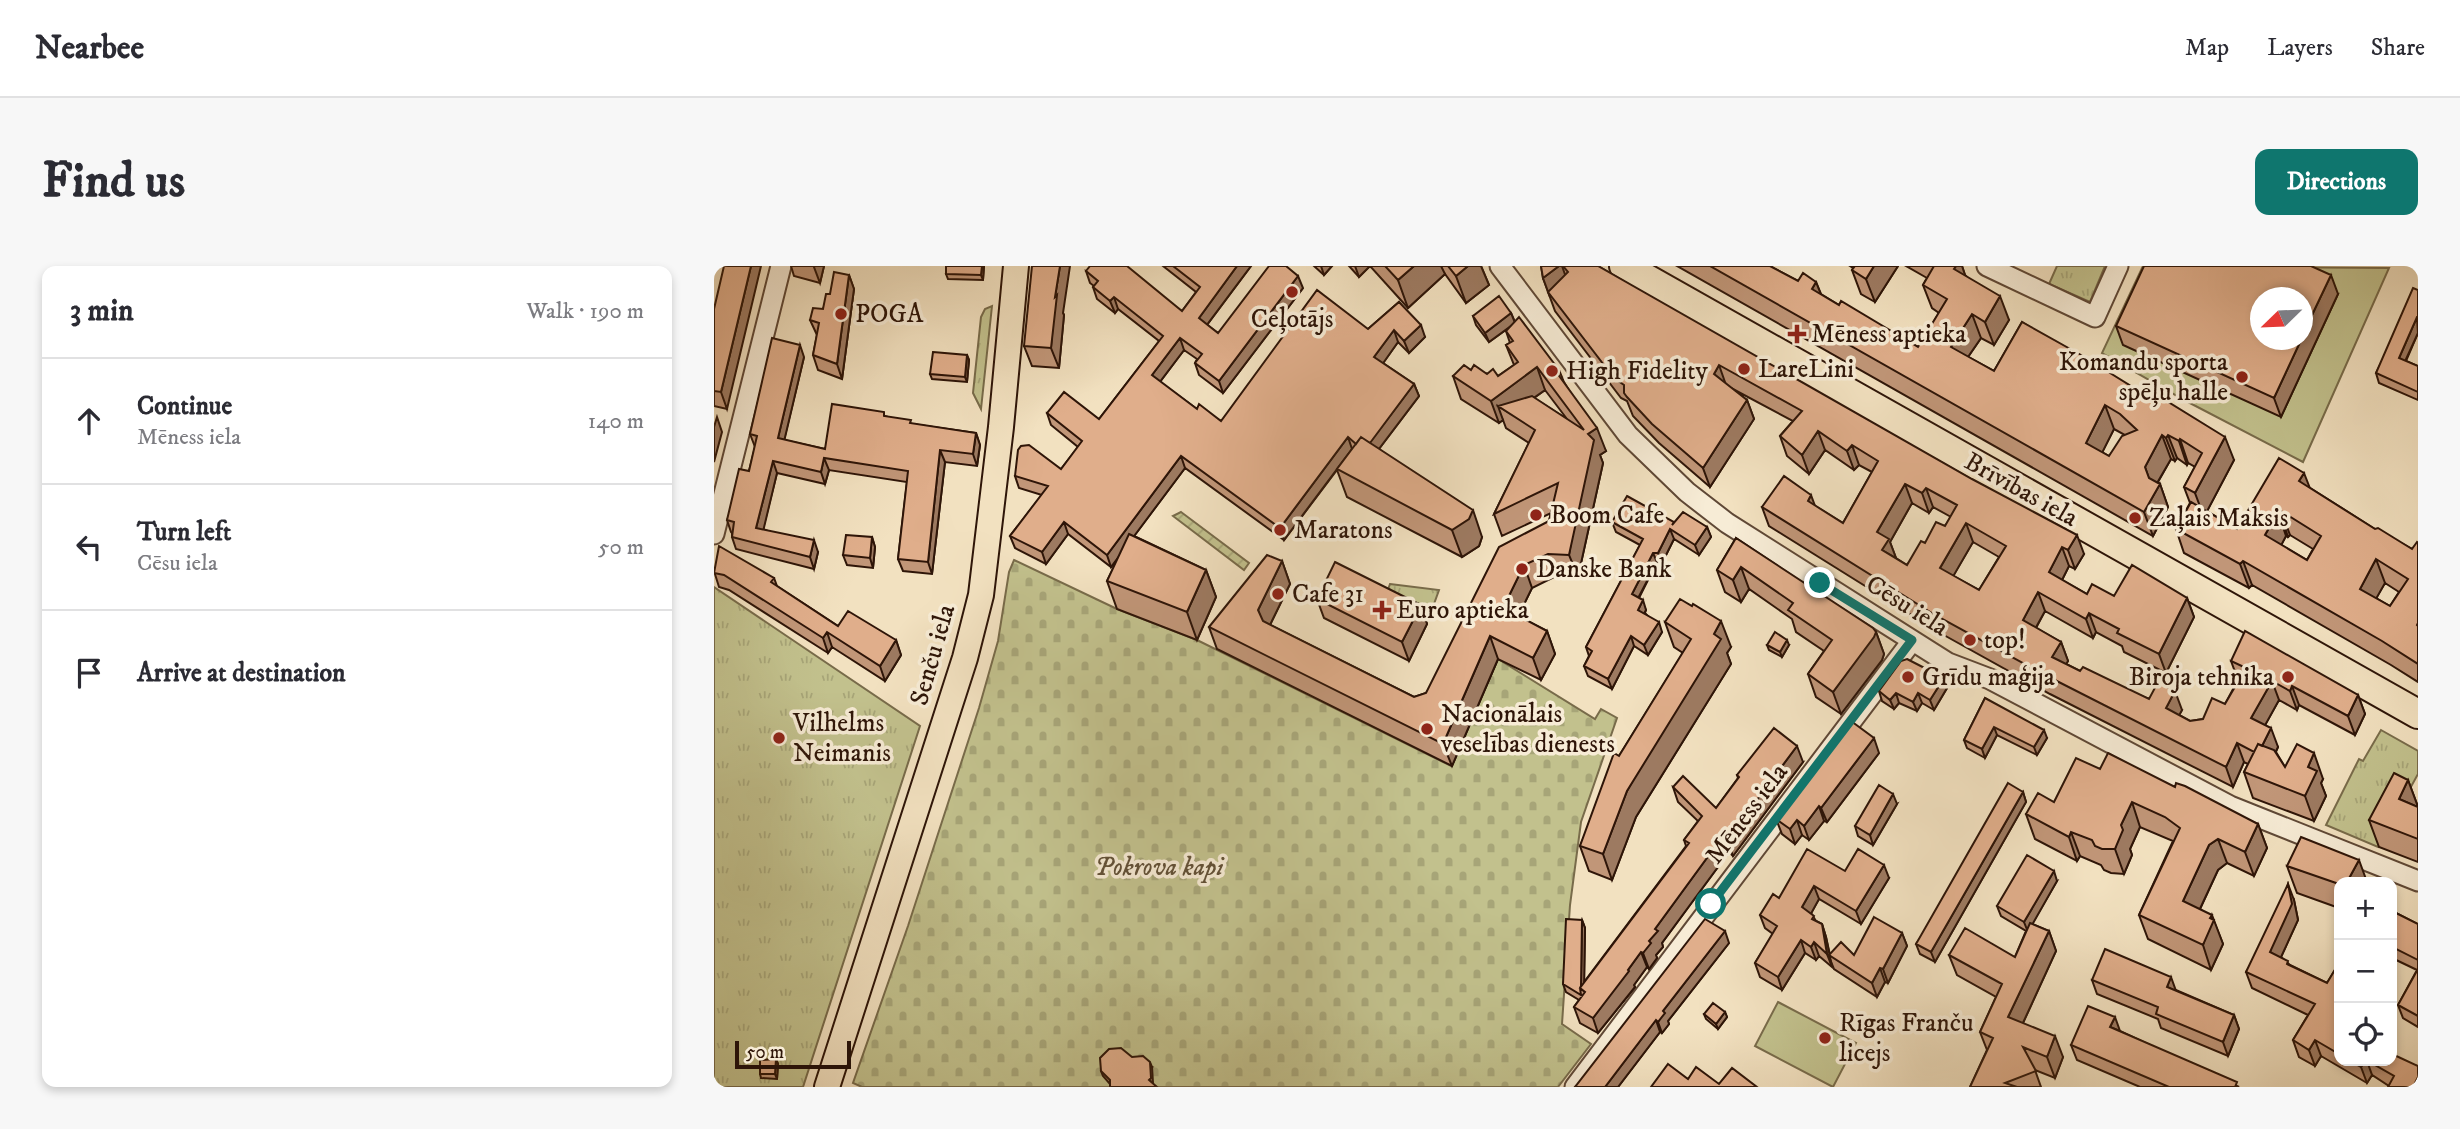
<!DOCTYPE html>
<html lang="en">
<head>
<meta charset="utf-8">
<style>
  body { margin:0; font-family:"IM FELL DW Pica",serif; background:#f7f7f7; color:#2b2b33 }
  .controls { position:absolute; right:21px; bottom:21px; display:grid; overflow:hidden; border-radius:14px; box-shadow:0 4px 10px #0003 }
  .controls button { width:63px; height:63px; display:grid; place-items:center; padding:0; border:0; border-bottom:2px solid #e1e1e2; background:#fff; color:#2b2b33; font:35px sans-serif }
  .compass { position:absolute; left:1536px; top:21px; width:63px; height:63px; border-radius:50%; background:#fff; box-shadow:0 4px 10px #0003; rotate:247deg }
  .scale { position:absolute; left:21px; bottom:18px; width:116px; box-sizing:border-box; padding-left:7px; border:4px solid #2e1508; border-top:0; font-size:19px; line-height:24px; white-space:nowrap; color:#2e1508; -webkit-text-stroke:5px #f7ecd6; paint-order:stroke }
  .stop { position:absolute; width:21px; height:21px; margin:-16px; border:5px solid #0f766e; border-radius:50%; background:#fff }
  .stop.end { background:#0f766e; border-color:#fff; box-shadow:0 2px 7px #0008 }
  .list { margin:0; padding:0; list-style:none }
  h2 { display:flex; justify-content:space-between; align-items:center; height:91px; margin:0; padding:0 28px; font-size:30px }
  h2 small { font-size:23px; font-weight:400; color:#7c7c81 }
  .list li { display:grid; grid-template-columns:46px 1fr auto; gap:21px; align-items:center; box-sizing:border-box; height:126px; padding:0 28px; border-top:2px solid #e1e1e2 }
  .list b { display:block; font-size:26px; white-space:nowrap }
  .list p { margin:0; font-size:23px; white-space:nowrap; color:#7c7c81 }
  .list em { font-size:23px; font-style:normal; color:#7c7c81 }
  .icon { flex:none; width:38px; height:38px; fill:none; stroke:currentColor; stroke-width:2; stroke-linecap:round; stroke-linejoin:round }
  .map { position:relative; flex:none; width:1704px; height:821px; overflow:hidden; border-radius:14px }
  header { display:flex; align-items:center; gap:42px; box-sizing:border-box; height:98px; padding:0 35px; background:#fff; border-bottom:2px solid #e1e1e2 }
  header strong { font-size:33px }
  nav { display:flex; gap:38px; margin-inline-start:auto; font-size:24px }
  .intro { display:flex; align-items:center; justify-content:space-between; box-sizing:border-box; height:168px; padding:0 42px }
  h1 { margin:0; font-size:49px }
  .button { padding:18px 32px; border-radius:14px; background:#0f766e; color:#fff; font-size:24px; font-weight:700 }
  main { display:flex; gap:42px; padding:0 42px }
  aside { flex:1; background:#fff; border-radius:14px; box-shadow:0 4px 10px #0003 }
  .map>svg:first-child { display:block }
</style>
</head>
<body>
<header>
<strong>Nearbee</strong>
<nav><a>Map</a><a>Layers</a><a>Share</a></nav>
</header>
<div class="intro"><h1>Find us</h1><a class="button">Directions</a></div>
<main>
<aside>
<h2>3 min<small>Walk · 190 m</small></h2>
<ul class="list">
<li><svg class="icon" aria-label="ahead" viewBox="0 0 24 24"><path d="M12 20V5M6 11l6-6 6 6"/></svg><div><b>Continue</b><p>Mēness iela</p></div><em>140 m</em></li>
<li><svg class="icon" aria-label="left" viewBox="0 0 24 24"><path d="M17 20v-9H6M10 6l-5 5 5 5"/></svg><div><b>Turn left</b><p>Cēsu iela</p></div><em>50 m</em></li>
<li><svg class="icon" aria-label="arrive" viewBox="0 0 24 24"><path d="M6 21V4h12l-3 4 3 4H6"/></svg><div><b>Arrive at destination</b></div></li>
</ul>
</aside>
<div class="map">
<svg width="1704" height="821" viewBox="0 0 1704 821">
  <defs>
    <pattern id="grass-tufts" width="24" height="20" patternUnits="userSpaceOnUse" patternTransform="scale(1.75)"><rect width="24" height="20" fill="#c2c18d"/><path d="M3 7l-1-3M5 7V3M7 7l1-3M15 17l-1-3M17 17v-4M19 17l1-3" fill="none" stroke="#a7a578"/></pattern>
    <pattern id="cemetery-stones" width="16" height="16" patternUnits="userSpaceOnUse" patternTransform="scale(1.75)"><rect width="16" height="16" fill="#c2c18d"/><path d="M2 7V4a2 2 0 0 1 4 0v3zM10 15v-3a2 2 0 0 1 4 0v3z" fill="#a7a578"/></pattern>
    <pattern id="garden-furrows" width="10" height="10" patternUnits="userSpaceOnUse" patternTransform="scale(1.75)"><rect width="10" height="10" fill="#c2c18d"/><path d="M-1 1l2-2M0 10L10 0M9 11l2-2" fill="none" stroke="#a7a578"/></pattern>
  </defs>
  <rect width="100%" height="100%" fill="#f2e1c0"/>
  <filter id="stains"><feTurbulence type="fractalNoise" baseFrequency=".00286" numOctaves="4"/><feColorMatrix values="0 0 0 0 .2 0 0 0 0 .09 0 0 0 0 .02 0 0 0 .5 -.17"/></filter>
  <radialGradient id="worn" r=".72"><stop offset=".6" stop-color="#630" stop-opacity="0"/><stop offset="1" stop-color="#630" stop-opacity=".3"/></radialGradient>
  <!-- grass -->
  <path fill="url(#grass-tufts)" stroke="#786b4a" stroke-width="2" d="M1343 0H1391L1376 36 1335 18Z
    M278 40 267 143 259 127 267 51 271 43Z
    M676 318 725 324 716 349 672 329Z
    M0 321 206 460 89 821H0Z
    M1667 464 1704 485V508L1664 581 1612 559 1645 493 1649 495Z"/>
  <!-- cemetery -->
  <path fill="url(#cemetery-stones)" stroke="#786b4a" stroke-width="2" d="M300 294 403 343 483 374 737 500 784 393 881 453 887 443 903 452 867 556 856 639 848 758 877 778 844 821H148L139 817 194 660 265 442 284 375 295 306Z"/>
  <!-- garden -->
  <path fill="url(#garden-furrows)" stroke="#786b4a" stroke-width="2" d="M467 246 535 297 530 304 459 250Z"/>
  <!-- pitch -->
  <path fill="#c2c18d" stroke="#786b4a" stroke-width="2" fill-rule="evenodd" d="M1429 0 1675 2 1589 196 1472 135 1388 87ZM1546 32H1588V74H1546Z
    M1064 736 1142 777 1119 821 1041 780Z"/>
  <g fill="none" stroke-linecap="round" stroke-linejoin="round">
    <defs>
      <path id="minor" d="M786 0 914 169 973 226 1013 257 1215 385 1234 397 1276 413 1516 540 1704 615
        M1273 0 1381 51 1404 0
        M0 268 67 0
        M861 821 1198 375"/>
      <path id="major" d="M113 821 251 392 267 329 287 161 302 0"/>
      <path id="highway" d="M910 0 1704 448"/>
    </defs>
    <!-- minor casing -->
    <use href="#minor" stroke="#5f4836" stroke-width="23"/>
    <!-- major casing -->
    <use href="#major" stroke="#2e1508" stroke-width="28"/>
    <!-- highway casing -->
    <use href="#highway" stroke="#2e1508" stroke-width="32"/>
    <!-- minor -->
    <use href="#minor" stroke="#f7ecd6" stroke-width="19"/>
    <!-- major -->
    <use href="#major" stroke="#f2e1c0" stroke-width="24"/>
    <!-- highway -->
    <use href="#highway" stroke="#f2e1c0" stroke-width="28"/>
  </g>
  <!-- wall -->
  <path fill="#c19678" stroke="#2e1508" stroke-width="2" fill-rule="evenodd" d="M77 0H110L106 17 80 10Z
    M270 0 269 14 234 13 232 8Z
    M449 0H537L493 59 504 67 589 22 509 127 485 109 481 97 483 93 470 84 446 116 483 143 507 155 654 63 685 36 711 71 695 87 684 76 669 97 700 118 705 130 665 183 768 271 765 280 748 291 633 231 623 204 570 274 471 202 420 270 492 304 502 331 483 374 403 343 393 315 405 291 397 301 354 268 332 298 301 282 296 270 328 229 305 222 301 210 347 203 364 181 337 159 333 147 385 153 445 75 404 43 401 47 383 33 379 21 380 20 376 17 372 5 468 45 482 26Z
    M600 0H618L610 9Z
    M635 0H656L645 11Z
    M656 0H767L775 19 752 37 731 8 694 42Z
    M827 0H884L1370 288 1361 303 1355 300 1348 314 1373 328 1400 330 1473 332 1480 351 1452 407 1410 386 1408 380 1382 366 1379 372 1331 345 1322 362 1347 376 1354 395 1352 398 1366 405 1435 433 1468 444 1465 449 1476 455 1489 453 1511 438 1524 414 1517 395 1644 429 1651 448 1641 469 1585 439 1583 444 1565 434 1551 459 1564 481 1562 486 1571 501 1609 513 1607 517 1612 530 1600 555 1539 532 1530 506 1534 498 1530 496 1519 521 1336 428 1228 368 1055 260 1048 241 1101 240 1129 257 1158 206 1145 199 1140 204 1111 184 1095 208 1073 190 1066 170 1079 155 1017 122 1033 134 1040 153 996 221 945 177 919 150 913 135 907 132 841 45 829 12ZM1198 237 1215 247 1219 241 1237 251 1231 260 1211 277 1193 299 1182 292 1176 276ZM1259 276 1285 291 1265 324 1239 310Z
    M963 0H1056L1084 15 1102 16 1107 28 1125 39 1204 81 1225 47 1218 42 1209 19 1213 12 1192 0H1248L1251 9 1295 54 1280 79 1267 72 1254 91 1280 105 1308 56 1520 194 1493 245 1523 263 1596 222 1661 263 1698 283 1704 277V416L1677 399 1538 319 1535 322 1470 287 1462 263 1476 237 1470 221 1481 201 1474 197 1473 199 1463 192 1461 195 1457 193 1444 216 1446 218 1454 241 1439 270ZM1400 163 1411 169 1395 190 1388 186ZM1576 269 1599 283 1593 294 1567 279 1572 270 1574 271ZM1671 317 1685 326 1676 340 1662 332Z
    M1136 0H1184L1161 36 1147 28 1138 4 1139 2Z
    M135 9 140 23 128 113 104 104 99 89 103 69 96 54 109 43 116 28Z
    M1704 24V67L1692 95 1704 100V134L1665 117 1662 107Z
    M1624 28 1567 151 1409 79 1402 60Z
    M0 43 13 143 0 140Z
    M349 47 350 49 345 102 318 100 310 80Z
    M797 47 801 56 845 104 850 116 892 185 886 189 889 197 864 311 842 310 818 322 804 350 833 365 841 388 827 414 784 393 738 500 503 383 495 361 568 295 576 318 556 359 700 431 712 427 835 255 837 247 788 270 780 248 815 177 792 162 789 154 785 157 747 133 739 110 757 104 784 110 800 99 792 79 796 77 792 65 796 61 775 76 762 59 759 50ZM831 124 853 153 820 132Z
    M253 89 255 94 253 116 218 113 216 108Z
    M90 91 70 174 111 183 171 150 198 158 262 167 266 179 263 200 231 196 218 308 189 305 184 293 193 216 115 204 111 218 63 207 49 263 104 286 100 303 22 283 18 271V267L17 266 13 254 35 205 41 181 36 168Z
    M898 256H960L993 261 997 271 985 289 960 273 948 297 943 296 925 332 932 344 931 347 948 366 934 389 920 380 898 423 874 410 870 400 875 390 872 381 926 279 902 266Z
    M158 271 161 281 159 302 133 299 129 289Z
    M1022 272 1162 366 1170 388 1168 394 1127 448 1102 431 1094 408 1110 385 1082 366 1078 353 1035 323 1027 336 1011 326 1003 304Z
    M0 305 60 312 63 320 124 360 182 374 187 389 171 415 118 381 114 387 15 324 5 321Z
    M603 333 707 339 713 358 695 395 610 352Z
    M951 356 1017 381 1013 387 1017 398 922 551 898 614 875 605 866 580 905 490 969 387 960 381Z
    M1053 379H1075L1068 391 1055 384Z
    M1230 412 1233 422 1220 444 1208 437 1203 445 1185 437 1180 443 1168 435 1165 425Z
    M1271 432 1333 472 1323 489 1283 469 1271 492 1253 482 1250 474Z
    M1165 487 1113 556 1110 555 1095 574 1088 569 1081 578 1068 568 1062 553Z
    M1089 496 1019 590 1015 586 948 677 949 681 942 689 943 692 935 703 933 701 920 719 921 721 884 767 866 757 860 741 865 734 852 726 849 718 868 654 871 662 870 716 972 580 970 574 984 555 964 536 959 521 1002 542 1024 512 1023 509Z
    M1386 503 1461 521 1544 558 1553 582 1540 610 1513 597 1504 604 1486 643 1499 653 1509 678 1497 704 1434 673 1425 649 1459 575 1426 561 1416 583 1418 589 1410 608 1397 607 1390 604 1387 599 1366 590 1363 595 1321 573 1312 548 1340 536Z
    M1694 514 1704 541V596L1665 581 1655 554Z
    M1309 526 1312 536 1221 696 1206 688 1202 678Z
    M1183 538 1159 579 1144 570 1141 560Z
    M1573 600 1625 616V642L1583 627Z
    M1131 605 1175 612 1147 658 1105 633 1097 647 1102 655 1108 658 1112 671 1116 689H1140L1188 667 1193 680 1174 717 1171 716 1163 731 1120 703 1116 693 1118 701 1105 690 1102 694 1091 687 1068 724 1046 711 1041 697 1059 668 1051 662 1046 649 1065 632Z
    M1343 615 1318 658 1335 665 1342 685 1309 757 1349 791 1341 812 1321 804 1327 821H1256L1273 784 1266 766 1282 731 1243 709 1235 689 1301 691 1312 665 1287 650 1283 640Z
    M1580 634 1584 654 1567 691 1576 699 1613 717 1625 697V795H1678L1704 800 1675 820 1658 809 1653 817 1607 790 1601 800 1585 791 1579 774 1594 749 1538 722 1532 706Z
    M1678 645 1704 658V761L1689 752 1684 739 1703 704 1678 692Z
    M1015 677 954 755 955 758 948 767 946 766 904 821H861Z
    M1378 714 1462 724 1520 749 1525 763 1514 790 1447 762 1444 753 1383 728Z
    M1011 746 1013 751 1004 763 992 753 990 748Z
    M1406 765 1525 821H1426L1363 794 1357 779Z
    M418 791 438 801 396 818 389 810 387 805Z
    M62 793 64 798 63 813 47 812 46 808Z"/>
  <!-- shaded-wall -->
  <path fill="#9d7a61" stroke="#2e1508" stroke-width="2" d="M37 0H47L13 143 7 126Z
    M100 0H110L106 17 100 1Z
    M268 0H270L269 14 267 9Z
    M346 0H356L349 47 350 49 345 102 337 82 341 31Z
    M523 0H537L489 64 485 52Z
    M607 0H618L610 9Z
    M641 0H656L645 11Z
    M700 0H727L731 8 694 42 684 14Z
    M754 0H767L775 19 752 37 742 10Z
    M845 0H848L854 17 834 26 836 31 829 12Z
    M1160 0H1184L1161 36 1152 13Z
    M1242 0H1248L1254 18 1240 3Z
    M135 9 140 23 128 113 123 98Z
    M1617 9 1624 28 1567 151 1560 132 1587 74H1588V70Z
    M584 10 589 22 509 127 505 115Z
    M1102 16 1111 39 1098 23Z
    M1286 30 1295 54 1280 79 1271 56Z
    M400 31 404 43 401 47 396 35Z
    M797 47 801 57 775 76 771 67Z
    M1258 48 1267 72 1245 104 1237 81Z
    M1703 51 1704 67 1688 102 1685 92Z
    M707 59 711 71 695 87 690 75Z
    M680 64 684 76 665 103 660 91Z
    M466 72 470 84 442 121 438 109Z
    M86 79 90 91 68 184 64 172Z
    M253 89 255 94 253 116 251 111Z
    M1005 99 1012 119 1000 108Z
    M823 101 831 124 797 148 784 140 789 154 785 157 777 135Z
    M700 118 705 130 655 196 650 184Z
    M1033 134 1040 153 996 221 989 202Z
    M1391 139 1400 163 1381 201 1372 177Z
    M3 151 8 166 0 196V161Z
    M883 162 892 185 886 189 889 197 864 311 855 289 874 168Z
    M1104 165 1111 184 1095 208 1088 189Z
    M262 167 266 179 263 200 259 188Z
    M1448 169 1457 193 1439 224 1431 201Z
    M1454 169 1463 192 1461 195 1452 172Z
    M634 171 638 183 570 274 566 262Z
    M1511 171 1520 194 1490 251 1481 227Z
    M1466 173 1474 197 1473 199 1465 175Z
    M1138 179 1145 199 1140 204 1133 185Z
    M226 184 231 196 218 308 214 296Z
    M467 190 471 202 397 301 393 289Z
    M110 192 115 204 111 218 107 206Z
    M59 195 63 207 47 274 42 262Z
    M1590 207 1599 230 1585 215Z
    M1191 218 1198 237 1176 276 1182 292 1168 284 1163 266Z
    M1446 218 1454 241 1439 270 1430 246Z
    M1212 222 1219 241 1215 247 1208 227Z
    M1097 229 1104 248 1094 235Z
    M759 244 768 271 765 280 748 291 738 264Z
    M1567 245 1576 269 1574 271 1566 247Z
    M1564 246 1572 270 1560 293 1551 269Z
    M350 256 354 268 332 298 328 286Z
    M1252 257 1259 276 1233 321 1226 302Z
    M993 261 997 271 985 289 981 279Z
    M956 263 960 273 948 297 944 287Z
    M1363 269 1370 288 1361 303 1354 284Z
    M158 271 161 281 159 302 156 292Z
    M100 274 104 286 100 303 96 291Z
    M1348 281 1355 300 1342 326 1335 306Z
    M939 287 943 296 921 338 918 328Z
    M1662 293 1671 317 1654 347 1646 323Z
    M568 295 576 318 552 367 544 344Z
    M1529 295 1538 319 1535 322 1526 298Z
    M810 299 818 322 797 365 789 342Z
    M1027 301 1035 323 1027 336 1019 314Z
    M492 304 502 331 483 374 473 346Z
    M1324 326 1331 345 1315 374 1309 354Z
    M1473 332 1480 351 1452 407 1445 388Z
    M929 334 932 344 927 353 924 344Z
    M707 339 713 358 695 395 688 376Z
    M1375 347 1382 366 1379 372 1372 353Z
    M1007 355 1017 381 1013 387 1017 398 922 551 898 614 889 588 913 525Z
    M945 356 948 366 934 389 930 379Z
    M833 365 841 388 827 414 819 392Z
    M113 366 118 381 114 387 109 372Z
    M1162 366 1170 388 1168 394 1127 448 1119 426Z
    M776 370 784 393 738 500 729 478Z
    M917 370 920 380 898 423 894 413Z
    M182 374 187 389 171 415 166 400Z
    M1073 374 1075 379 1068 391 1066 386Z
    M1347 376 1354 395 1345 410 1338 391Z
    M1230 412 1233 422 1220 444 1216 434Z
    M1558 415 1565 434 1544 472 1537 452Z
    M1578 420 1585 439 1583 444 1576 425Z
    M1461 425 1468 444 1459 461 1452 442Z
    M1182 427 1185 437 1180 443 1176 434Z
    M1204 427 1208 437 1203 445 1199 436Z
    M1644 429 1651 448 1641 469 1634 450Z
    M1280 461 1283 469 1271 492 1268 483Z
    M1557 462 1564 481 1551 507 1544 488Z
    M1330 464 1333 472 1323 489 1320 481Z
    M1160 472 1165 487 1113 556 1107 542Z
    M1523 477 1530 496 1519 521 1512 501Z
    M1083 480 1089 496 1019 590 1013 574Z
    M1600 487 1609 513 1607 517 1612 530 1600 555 1591 530 1594 501Z
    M1694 514 1704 541 1685 533Z
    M1309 526 1312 536 1221 696 1217 686Z
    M1179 528 1183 538 1159 579 1156 569Z
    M1418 536 1426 561 1416 583 1418 589 1410 608 1401 583 1407 559Z
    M1105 540 1110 555 1095 574 1090 560Z
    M1083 554 1088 569 1081 578 1076 563Z
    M1544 558 1553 582 1540 610 1531 586Z
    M1357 566 1366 590 1363 595 1355 571Z
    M1009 570 1015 586 948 677 949 681 942 689 943 692 935 703 929 687 941 663Z
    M1504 573 1513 597 1504 604 1478 660 1469 635 1495 579Z
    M1645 594 1653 616H1633Z
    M1170 599 1175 612 1147 658 1142 645Z
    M1340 605 1343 615 1314 666 1310 656Z
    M1574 618 1580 634 1584 654 1562 702 1556 686Z
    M1100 620 1105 633 1093 655 1088 641Z
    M1498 649 1509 678 1497 704 1489 679Z
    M868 654 871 662 870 725 867 723Z
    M1108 658 1112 671 1118 701 1113 688Z
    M1011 665 1015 677 954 755 955 758 948 767 944 756 949 745Z
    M1335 665 1342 685 1302 772 1294 751Z
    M1188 667 1193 680 1174 717 1169 703Z
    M1087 674 1091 687 1068 724 1064 711Z
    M1100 676 1105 690 1102 694 1097 681Z
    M927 686 933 701 920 719 921 721 884 767 879 752Z
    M1166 702 1171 716 1163 731 1158 717Z
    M1457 711 1462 725 1453 721Z
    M1011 746 1013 751 1004 763 1002 758Z
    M1520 749 1525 763 1514 790 1509 776Z
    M1401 751 1406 765 1396 761Z
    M942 754 946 766 904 821H891Z
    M1341 770 1349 791 1341 812 1333 791Z
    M1601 774 1607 790 1601 800 1595 784Z
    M62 793 64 798 63 813 61 808Z
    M1651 795H1653L1658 809 1653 817 1647 801Z
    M436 796 438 801 439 817 435 814Z
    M1704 811V821H1699Z"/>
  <!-- building -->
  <path fill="#e0ae8b" stroke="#2e1508" stroke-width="2" fill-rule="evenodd" d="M10 0H37L7 126 0 125V43Z
    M232 0H268L267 9 232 8Z
    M318 0H346L341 31 343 29 337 82 310 80Z
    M376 0H413L468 45 486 21 459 0H523L485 52 504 67 555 0H572L584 10 505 115 481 97 488 88 466 72 438 109 483 143 485 138 507 155 603 24 654 63 685 36 707 59 690 75 680 64 660 91 700 118 656 177 647 171 642 178 634 171 566 262 467 190 393 289 350 256 328 286 296 270 334 220 301 210 304 184 307 180 315 179 347 203 368 175 333 147 350 126 385 153 449 70 400 31 396 35 379 21 384 15 372 5Z
    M671 0H700L684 14Z
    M734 0H754L742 10Z
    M827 0H845L829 12Z
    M849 0H884L1258 213 1363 269 1354 284 1348 281 1335 306 1373 328 1378 318 1400 330 1418 299 1473 332 1445 388 1403 367 1405 363 1375 347 1372 353 1324 326 1309 354 1347 376 1338 391 1366 405 1369 401 1435 433 1444 416 1461 425 1452 442 1476 455 1489 453 1498 432 1511 438 1532 402 1517 395 1531 365 1644 429 1634 450 1578 420 1576 425 1558 415 1537 452 1557 462 1548 480 1544 478 1540 486 1523 477 1512 501 1329 408 1221 349 1048 241 1070 210 1097 229 1094 235 1129 257 1164 195 1138 179 1133 185 1104 165 1088 189 1066 170 1088 145 1005 99 1000 108 1033 134 989 202 938 158 913 131 910 127V119L900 112 834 26 854 6ZM1191 218 1208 227 1212 222 1243 239 1231 260 1222 256 1211 277 1207 275 1193 299 1168 284 1175 273 1163 266ZM1252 257 1292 280 1265 324 1226 302Z
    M996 0H1056L1084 15 1089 7 1102 16 1098 23 1125 39 1127 35 1204 81 1233 33 1209 19 1220 0H1242L1240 3 1286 30 1271 56 1258 48 1237 81 1280 105 1308 56 1367 89 1443 136 1446 131 1511 171 1481 227 1470 221 1488 187 1466 173 1465 175 1454 169 1452 172 1448 169 1431 201 1435 212 1446 218 1430 246ZM1391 139 1406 148 1423 164 1408 170 1395 190 1372 177Z
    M1141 0H1160L1152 13 1138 4Z
    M1430 0H1597L1617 9 1588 70V32H1546V74H1587L1560 132 1402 60Z
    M120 6 135 9 123 98 99 89 105 57 96 54 99 42 109 43 112 28H116Z
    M1699 22 1704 24V51H1703L1685 92 1704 100V126L1662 107Z
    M785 30 797 47 771 67 759 50Z
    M805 51 845 104 843 107 883 162 874 168 880 174 855 289 834 288 810 299 789 342 833 365 819 392 776 370 729 478 495 361 553 289 568 295 544 344 549 355 700 431 712 427 785 281 835 255 844 217 780 248 821 164 784 140 818 130 870 164 823 101 777 135 739 110 750 99 757 104 760 99 773 108 779 103 784 110 804 96 792 79 799 75 792 65Z
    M58 72 86 79 64 172 111 183 118 138 170 146V150L197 154 196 157 262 167 259 188 226 184 214 296 184 293 194 205 110 192 107 206 59 195 42 262 100 274 96 291 18 271 20 256 13 254 25 203 35 205 43 170 36 168Z
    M219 86 253 89 251 111 216 108Z
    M647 171 759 244 755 253 738 264 623 203Z
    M1565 192 1590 207 1585 215 1661 263 1664 262 1698 283 1703 276 1704 277V357L1703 359 1704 360V398L1668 375 1529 295 1526 298 1462 263 1477 236 1523 263ZM1567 245 1607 270 1593 294 1551 269 1564 246 1566 247ZM1662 293 1694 313 1676 340 1646 323Z
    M913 230 960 256 958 259 969 246 993 261 981 279 956 263 944 287H939L918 328 929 334 924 344 945 356 930 379 917 370 894 413 870 400 878 385 872 381 929 273 898 256Z
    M415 268 492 304 473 346 393 315Z
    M132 269 158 271 156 292 129 289Z
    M1022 272 1159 362 1162 366 1160 371 1119 426 1094 408 1118 374 1074 344 1079 337 1027 301 1019 314 1003 304Z
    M5 280 60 312 57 316 124 360 134 345 182 374 166 400 113 366 109 372 10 309 0 307Z
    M621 296 707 339 688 376 603 333Z
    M966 333 978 340 979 338 1007 355 1000 368 1007 373 913 525 889 588 866 580 900 487 905 490 977 373 951 356Z
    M1061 366 1073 374 1066 386 1053 379Z
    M1193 393 1230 412 1216 434 1204 427 1199 436 1182 427 1176 434 1165 425 1187 395Z
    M1271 432 1330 464 1320 481 1280 461 1268 483 1250 474Z
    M1137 455 1160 472 1107 542 1105 540 1090 560 1083 554 1076 563 1062 553Z
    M1060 462 1083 480 1013 574 1009 570 941 663 944 665 935 675 937 677 929 687 927 686 914 704 915 705 879 752 860 741 871 726 866 722 975 577 970 574 988 550 959 521 969 510 1002 542 1025 511 1023 509Z
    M1544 478 1560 484 1571 501 1583 478 1600 487 1594 501 1603 505 1591 530 1530 506Z
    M1394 487 1461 521 1462 517 1471 520 1544 558 1531 586 1504 573 1495 579 1469 635 1498 649 1496 652 1500 654 1489 679 1425 649 1466 562 1451 551 1418 536 1407 559 1409 564 1401 583H1388L1381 580 1378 574 1357 566 1355 571 1312 548 1324 527 1340 536 1362 492 1386 503Z
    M1680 507 1694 514 1685 533 1704 541V573L1655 554Z
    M1294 517 1309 526 1217 686 1202 678Z
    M1165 519 1179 528 1156 569 1141 560Z
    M1587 571 1645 594 1633 616H1625V618L1573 600Z
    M1093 583 1131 605 1144 583 1170 599 1142 645 1100 620 1088 641 1100 650 1098 653 1108 658 1113 688 1100 676 1097 681 1087 674 1064 711 1041 697 1063 660 1046 649 1059 628 1065 632Z
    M1313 589 1340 605 1310 656 1283 640Z
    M1574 618 1578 638 1556 686 1574 695 1573 698 1613 717 1625 697V788L1601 774 1595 784 1579 774 1601 738 1532 706Z
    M1678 645 1704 658V694L1678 681Z
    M1160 651 1188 667 1169 703 1166 702 1158 717 1115 689 1127 676 1140 689Z
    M852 653 868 654 867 720 866 722 867 729 849 718Z
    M991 653 1011 665 949 745 951 747 944 756 942 754 891 821H861Z
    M1316 657 1335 665 1294 751 1341 770 1333 791 1309 781 1322 805 1291 817 1303 821H1256L1279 772 1266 766 1288 718 1235 689 1251 662 1301 691Z
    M1391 683 1457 711 1453 721 1520 749 1509 776 1442 748 1444 741 1378 714Z
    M1704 703V750L1684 739Z
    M999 737 1011 746 1002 758 990 748Z
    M1374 740 1401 751 1396 761 1523 816 1521 821H1455L1357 779Z
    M407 782 418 791 429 790 436 796 437 812 435 814 443 821H396V814L387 805 386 792 395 783Z
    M1678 788 1704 800V811L1699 821H1674L1680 810 1654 795H1678Z
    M62 793 61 808H46V794Z
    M1636 795H1651L1647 801Z
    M954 798 974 813 982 801 1005 818 1018 802 1043 821H937Z"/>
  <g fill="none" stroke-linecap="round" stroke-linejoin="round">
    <!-- route -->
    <path stroke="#0f766e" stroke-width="9" d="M997 638 1198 374 1106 317"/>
  </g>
  <!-- markers -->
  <g fill="#8f2418" stroke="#f7ecd6" stroke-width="2.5">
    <circle cx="578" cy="26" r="7"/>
    <circle cx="127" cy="48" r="7"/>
    <path d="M1079.5 57.5h7v7h7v7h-7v7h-7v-7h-7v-7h7z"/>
    <circle cx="1030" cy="103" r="7"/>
    <circle cx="838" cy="105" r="7"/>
    <circle cx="1528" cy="111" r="7"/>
    <circle cx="822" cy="249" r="7"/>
    <circle cx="1421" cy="252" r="7"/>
    <circle cx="566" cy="264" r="7"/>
    <circle cx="808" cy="303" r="7"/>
    <circle cx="564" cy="328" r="7"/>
    <path d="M664.5 333.5h7v7h7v7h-7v7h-7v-7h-7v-7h7z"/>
    <circle cx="1256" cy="374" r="7"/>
    <circle cx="1194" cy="411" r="7"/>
    <circle cx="1574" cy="411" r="7"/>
    <circle cx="713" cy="463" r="7"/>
    <circle cx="65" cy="472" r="7"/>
    <circle cx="1111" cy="772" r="7"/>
  </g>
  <g text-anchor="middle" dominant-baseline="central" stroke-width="7" stroke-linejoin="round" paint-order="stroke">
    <!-- poi labels -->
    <g font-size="26" fill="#2e1508" stroke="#f7ecd6" text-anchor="start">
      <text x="141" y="48">POGA</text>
      <text x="578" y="53" text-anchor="middle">Ceļotājs</text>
      <text x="1097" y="68">Mēness aptieka</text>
      <text x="1514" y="96" text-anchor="end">Komandu sporta<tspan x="1514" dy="30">spēļu halle</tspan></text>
      <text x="1044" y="103">LareLini</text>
      <text x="852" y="105">High Fidelity</text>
      <text x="836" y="249">Boom Cafe</text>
      <text x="1435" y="252">Zaļais Maksis</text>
      <text x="580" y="264">Maratons</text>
      <text x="822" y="303">Danske Bank</text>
      <text x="578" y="328">Cafe 31</text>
      <text x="682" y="344">Euro aptieka</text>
      <text x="1270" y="374">top!</text>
      <text x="1208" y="411">Grīdu maģija</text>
      <text x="1560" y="411" text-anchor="end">Biroja tehnika</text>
      <text x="727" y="448">Nacionālais<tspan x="727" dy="30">veselības dienests</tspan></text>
      <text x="79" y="457">Vilhelms<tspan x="79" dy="30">Neimanis</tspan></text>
      <text x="1125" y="757">Rīgas Franču<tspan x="1125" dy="30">licejs</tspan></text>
    </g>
    <!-- street labels -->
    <g font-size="26" fill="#2e1508" stroke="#f7ecd6">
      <text transform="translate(1307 224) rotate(29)">Brīvības iela</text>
      <text transform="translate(1193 340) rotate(32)">Cēsu iela</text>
      <text transform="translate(219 389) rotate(-74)">Senču iela</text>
      <text transform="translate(1033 548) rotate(-53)">Mēness iela</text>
    </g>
    <!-- park labels -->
    <g font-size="26" font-style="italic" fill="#625137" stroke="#f7ecd6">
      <text x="445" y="601">Pokrova kapi</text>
    </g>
  </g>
  <rect width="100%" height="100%" filter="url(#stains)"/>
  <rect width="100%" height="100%" fill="url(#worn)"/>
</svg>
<div class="controls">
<button>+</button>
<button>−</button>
<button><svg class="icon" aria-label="locate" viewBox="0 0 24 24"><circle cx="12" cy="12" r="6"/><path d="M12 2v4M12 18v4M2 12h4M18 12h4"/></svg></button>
</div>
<svg class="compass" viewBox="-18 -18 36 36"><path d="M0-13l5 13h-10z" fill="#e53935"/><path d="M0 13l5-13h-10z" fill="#7c7c81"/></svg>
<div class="scale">50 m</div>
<div class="stop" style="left:997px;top:638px"></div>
<div class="stop end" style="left:1106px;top:317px"></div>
</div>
</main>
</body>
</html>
